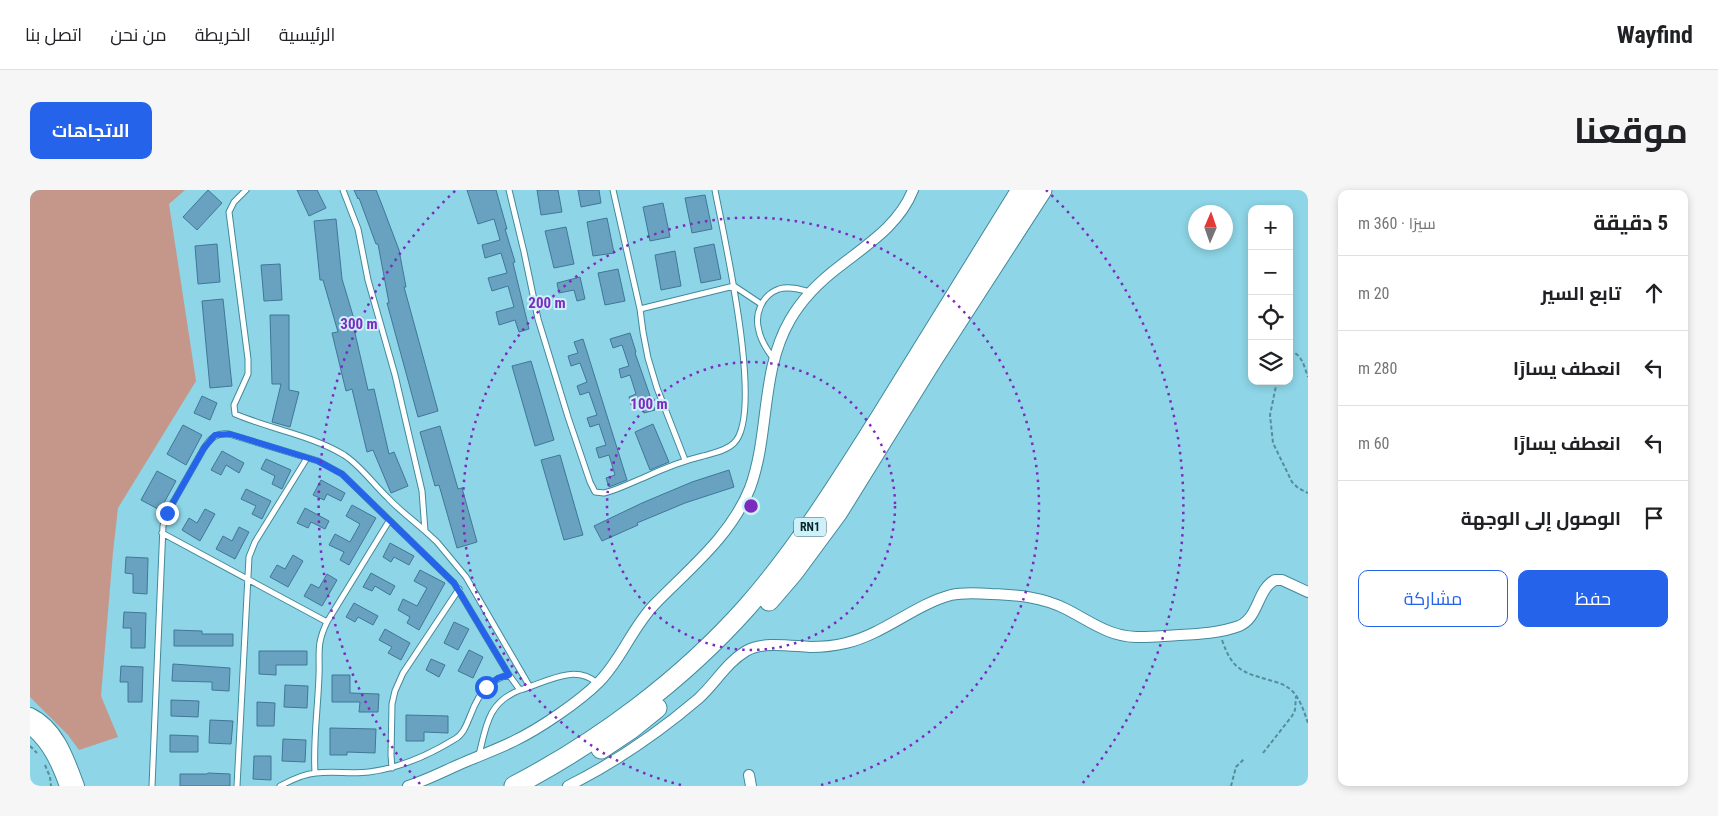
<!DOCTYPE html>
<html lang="ar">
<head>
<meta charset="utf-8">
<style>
  body { margin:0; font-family:"Roboto Condensed",Cairo,sans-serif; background:#f6f6f6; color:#202124; direction:rtl }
  .controls { position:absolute; right:15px; top:15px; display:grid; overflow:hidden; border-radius:10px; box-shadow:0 2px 8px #0003 }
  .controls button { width:45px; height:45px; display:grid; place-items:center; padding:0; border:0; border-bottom:1px solid #e0e0e0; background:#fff; color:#202124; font:25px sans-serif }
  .compass { position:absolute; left:1158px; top:15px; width:45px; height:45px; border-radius:50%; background:#fff; box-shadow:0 2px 8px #0003; rotate:2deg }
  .stop { position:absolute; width:15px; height:15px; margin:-11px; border:4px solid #2563eb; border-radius:50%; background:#fff }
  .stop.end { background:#2563eb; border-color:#fff; box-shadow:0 1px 5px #0008 }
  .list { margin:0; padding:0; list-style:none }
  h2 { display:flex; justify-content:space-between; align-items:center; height:65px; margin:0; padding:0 20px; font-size:21px }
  h2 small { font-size:16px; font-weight:400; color:#757577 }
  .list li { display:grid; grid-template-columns:32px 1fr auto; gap:15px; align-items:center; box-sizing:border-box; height:75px; padding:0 20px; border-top:1px solid #e0e0e0 }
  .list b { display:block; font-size:19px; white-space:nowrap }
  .list em { font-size:16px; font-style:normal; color:#757577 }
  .actions { display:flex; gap:10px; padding:15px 20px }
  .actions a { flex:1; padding:11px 0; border:1px solid #2563eb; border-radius:10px; text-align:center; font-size:18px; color:#2563eb }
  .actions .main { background:#2563eb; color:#fff }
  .icon { flex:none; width:28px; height:28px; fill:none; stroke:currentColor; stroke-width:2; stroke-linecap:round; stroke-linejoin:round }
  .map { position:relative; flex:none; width:1278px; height:596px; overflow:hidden; direction:ltr; border-radius:10px }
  header { display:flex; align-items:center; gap:30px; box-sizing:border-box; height:70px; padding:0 25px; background:#fff; border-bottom:1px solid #e0e0e0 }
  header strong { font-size:24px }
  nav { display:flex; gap:28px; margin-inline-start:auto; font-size:18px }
  .intro { display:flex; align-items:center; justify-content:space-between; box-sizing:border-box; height:120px; padding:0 30px }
  h1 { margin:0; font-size:35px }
  .button { padding:12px 22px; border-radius:10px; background:#2563eb; color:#fff; font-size:18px; font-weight:700 }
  main { display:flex; gap:30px; padding:0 30px }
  aside { flex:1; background:#fff; border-radius:10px; box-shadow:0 2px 8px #0003 }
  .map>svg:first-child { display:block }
</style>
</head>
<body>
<header>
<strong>Wayfind</strong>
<nav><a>الرئيسية</a><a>الخريطة</a><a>من نحن</a><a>اتصل بنا</a></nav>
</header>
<div class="intro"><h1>موقعنا</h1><a class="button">الاتجاهات</a></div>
<main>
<aside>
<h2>5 دقيقة<small>سيرًا · 360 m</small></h2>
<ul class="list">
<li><svg class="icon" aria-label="ahead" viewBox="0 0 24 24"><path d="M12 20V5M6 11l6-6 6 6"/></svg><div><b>تابع السير</b></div><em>20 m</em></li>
<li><svg class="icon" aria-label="left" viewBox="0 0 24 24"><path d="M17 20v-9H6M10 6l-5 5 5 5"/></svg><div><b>انعطف يسارًا</b></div><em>280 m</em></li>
<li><svg class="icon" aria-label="left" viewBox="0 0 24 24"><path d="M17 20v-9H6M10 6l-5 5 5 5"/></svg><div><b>انعطف يسارًا</b></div><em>60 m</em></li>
<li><svg class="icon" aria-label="arrive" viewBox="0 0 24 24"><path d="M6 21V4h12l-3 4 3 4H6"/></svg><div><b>الوصول إلى الوجهة</b></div></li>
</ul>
<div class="actions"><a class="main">حفظ</a><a>مشاركة</a></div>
</aside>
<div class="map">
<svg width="1278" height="596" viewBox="0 0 1278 596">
  <rect width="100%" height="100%" fill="#8dd5e7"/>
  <!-- green -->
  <path fill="#c5978b" d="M0 0H155L139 14 166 191 88 318 83 362 71 506 88 547 49 560 38 545 0 507Z"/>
  <!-- building -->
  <path fill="#69a1c1" stroke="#407796" d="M178 0 192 13 167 40 153 27Z
    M267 0H287L296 18 279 26Z
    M324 0H346L352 15 369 60 376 97H374L408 221 388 227 357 113H359L348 54H346L329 8 328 9Z
    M437 0H466L477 39H475L485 72 483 73 499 139 489 142 485 130 469 135 466 122 484 117 478 96 462 101 458 88 477 83 471 63 455 68 452 55 470 50 464 29 448 34Z
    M507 0H528L532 22 511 25Z
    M548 0H569L571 13 551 17Z
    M675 5 682 39 662 43 655 8Z
    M633 13 640 47 620 51 613 17Z
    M577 28 584 63 563 66 557 32Z
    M306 29 312 89 324 129 322 130 338 200 344 199 359 264 364 262 378 296 361 303 343 260 337 262 322 199 316 201 302 143 308 142 293 90H290L284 31Z
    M536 37 544 74 524 78 515 41Z
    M187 54 190 92 168 94 165 56Z
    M684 54 691 89 671 93 664 58Z
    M645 61 651 96 631 100 625 65Z
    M250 74 252 110 234 111 231 75Z
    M588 79 595 111 575 115 568 83Z
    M550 87 555 109 547 111 544 100 529 103 527 93Z
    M193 109 202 196 180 198 172 111Z
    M240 125H259V200L269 202 260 237 242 232 251 194H242Z
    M600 143 606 162 605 163 625 220 614 223 610 213 601 215 599 207 606 204 600 185 591 188 589 179 599 176 592 155 583 158 580 149Z
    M553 149 597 290 579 297 576 288 585 285 579 265 569 268 566 258 576 255 569 234 560 237 557 228 567 225 559 202 550 205 547 196 557 192 550 173 541 176 538 166 548 163 544 152Z
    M501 171 524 250 505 256 482 176Z
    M172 206 187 213 180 230 164 223Z
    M623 234 639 272 620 280 605 242Z
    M153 235 172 245 156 275 137 264Z
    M410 236 428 299 432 298 447 352 427 358 409 295 405 296 390 242Z
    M192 261 214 273 209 283 196 275 191 285 181 280Z
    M530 265 553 345 534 350 511 270Z
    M236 269 261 280 252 299 242 294 245 286 231 279Z
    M699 280 704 297 655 313 607 333 608 335 572 351 564 336 612 313 662 292Z
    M127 281 146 291 130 320 111 310Z
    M291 290 315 303 311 311 297 304 294 310 283 305Z
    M216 299 241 311 232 329 222 324 226 316 211 309Z
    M322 315 346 328 319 375 310 370 314 362 299 355 305 344 320 352 330 334 316 326Z
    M275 318 299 331 295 339 281 332 278 338 267 333Z
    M175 319 185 324 170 351 152 340 159 328 167 333Z
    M209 337 219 342 205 369 186 359 193 346 202 351Z
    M360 353 384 366 379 375 364 367 361 372 353 367Z
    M263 365 273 371 258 397 240 387 247 375 255 379Z
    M96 367 118 368 117 404 103 403V384L95 383Z
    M390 380 415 393 389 440 377 433 380 427 368 420 373 409 387 416 397 398 384 391Z
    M341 383 365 396 360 405 345 396 342 401 333 397Z
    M297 384 307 390 292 416 274 406 281 394 289 398Z
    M324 413 348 426 343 435 328 427 325 432 316 427Z
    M94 422 116 423 115 458H101V438H93Z
    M424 432 439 439 428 460 414 453Z
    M355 439 380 453 371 470 358 463 362 457 349 450Z
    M144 440 172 441V444H203V456H144Z
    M439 460 453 467 443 488 428 481Z
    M229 461H277V475H246V485L229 484Z
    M401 469 415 475 409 487 396 480Z
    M143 474 200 478 199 501 182 500V492L142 491Z
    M91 476 113 477 112 512H98V492H90Z
    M302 485H320V503L349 504 348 522H329L330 512H302Z
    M255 495 278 496 277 518 254 517Z
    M141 510 169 511 168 527 141 526Z
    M227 512 245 513 244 536H227Z
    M376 525 418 526V543L394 542V551H376Z
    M180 530 203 531 201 554 179 553Z
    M300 538 346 539 345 563 317 562V565H300Z
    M140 545 168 546V562H140Z
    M253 549 276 550 275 572 252 571Z
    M224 566H241V590L223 589Z
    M178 583 200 584V596H150V584H177Z"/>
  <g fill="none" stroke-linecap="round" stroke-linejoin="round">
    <defs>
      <path id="lane" d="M216 0 204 12 199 22 218 169V184L204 215 205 224C240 239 281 245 314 265 331 276 343 294 358 308 369 320 383 330 395 341
        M313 0 328 39 338 90 365 185 392 301 395 341 407 352 436 387 500 497
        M479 0 494 62 508 129 538 227 560 292 565 302 574 303C587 300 600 293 613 288 632 279 652 271 673 266 683 263 696 261 704 253 735 223 693 43 685 0
        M583 0 610 119 613 142 618 168 627 198 655 270
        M610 119 704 96 731 114
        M743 168C737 160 731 151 729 141 724 124 732 105 749 99 759 96 770 99 780 102
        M132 343 297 432
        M449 565C456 536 458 512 490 500
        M362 578 361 565 362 514 365 501 373 483 429 399
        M285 583C283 550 288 518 289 485 290 462 286 455 297 432L359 331
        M122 596 133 336 137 323 174 258C181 247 187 243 199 244L288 271 312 284 424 393 479 485 490 500C515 493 544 473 567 493
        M207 596 219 367 225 352 277 268
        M250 596C261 590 273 584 286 583 303 581 322 584 339 582 370 578 399 565 425 549 434 544 437 533 441 524 448 505 459 489 479 485"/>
      <path id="street" d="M719 585 721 596
        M378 596C397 590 416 580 435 572 451 565 468 559 484 551 509 539 549 512 569 492 591 470 602 438 624 415 659 379 701 346 720 298 740 244 730 182 760 130 772 109 790 91 810 76 838 54 869 35 883 0
        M538 596C584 573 628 543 668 509 685 494 696 473 716 461 734 451 760 456 780 457 791 457 804 456 816 453 854 444 884 415 921 405 934 402 948 403 961 404 988 405 1012 407 1036 419 1050 426 1063 435 1078 441 1102 451 1125 446 1149 445 1169 444 1190 443 1209 436 1229 428 1227 399 1245 390H1252L1278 402"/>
      <path id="secondary" d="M0 525C27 538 37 569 47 596
        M0 537C19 551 29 574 37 596"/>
      <path id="highway" d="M739 411 763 383 808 322 901 172 1012 0
        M571 559 601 539 627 518
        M484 596C570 551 652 490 717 417 768 359 809 293 850 228 897 152 944 76 991 0"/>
    </defs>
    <!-- lane casing -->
    <use href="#lane" stroke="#428a9b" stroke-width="7"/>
    <!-- street casing -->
    <use href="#street" stroke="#428a9b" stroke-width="12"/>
    <!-- secondary casing -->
    <use href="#secondary" stroke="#428a9b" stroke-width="16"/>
    <!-- highway casing -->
    <use href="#highway" stroke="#428a9b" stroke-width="21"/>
    <!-- path -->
    <path stroke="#568d9a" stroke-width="2" stroke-dasharray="4 2.5" stroke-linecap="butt" d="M1259 162C1272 162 1274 177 1278 187
      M1247 191 1240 225 1243 253 1262 292 1268 298 1278 303
      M1192 450C1202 479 1211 482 1239 490 1246 492 1254 494 1260 499 1270 507 1274 522 1278 533
      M0 556 7 563
      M1233 563 1262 526 1265 520 1266 506
      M15 575 20 587 21 596
      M1201 596 1206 577 1214 569"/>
    <!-- lane -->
    <use href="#lane" stroke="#fff" stroke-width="5"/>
    <!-- street -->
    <use href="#street" stroke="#fff" stroke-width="10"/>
    <!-- secondary -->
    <use href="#secondary" stroke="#fff" stroke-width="14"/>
    <!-- highway -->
    <use href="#highway" stroke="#fff" stroke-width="19"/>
  </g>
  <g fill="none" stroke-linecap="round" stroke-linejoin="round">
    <!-- route -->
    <path stroke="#2563eb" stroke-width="6" d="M137 323 174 258 185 245 200 244 288 271 312 284 424 393 479 485 468 488 456 497"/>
  </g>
  <!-- distance rings -->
  <g fill="none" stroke="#7b2cbf" stroke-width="2.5" stroke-dasharray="2.5 5">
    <circle cx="721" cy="316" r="144"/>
    <path d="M651 595A288 288 0 1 1 791 595"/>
    <path d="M390 594A432 432 0 0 1 426 0M1016 0A432 432 0 0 1 1052 594"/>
  </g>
  <g text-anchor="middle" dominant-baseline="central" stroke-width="4" stroke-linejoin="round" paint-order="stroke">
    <!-- shield labels -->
    <rect fill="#cdf0f9" stroke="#42636a" stroke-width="1" x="764" y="327.5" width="32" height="19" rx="4"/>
    <g font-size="12" font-weight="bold" fill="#07262d">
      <text x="780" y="337">RN1</text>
    </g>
  </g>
  <circle cx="721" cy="316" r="8" fill="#7b2cbf" stroke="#cdf0f9" stroke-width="2.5"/>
  <g font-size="15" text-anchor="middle" font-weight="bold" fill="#7b2cbf" stroke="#cdf0f9" stroke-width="4" stroke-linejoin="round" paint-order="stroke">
    <text x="517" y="118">200 m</text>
    <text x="329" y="139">300 m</text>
    <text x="619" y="219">100 m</text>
  </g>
</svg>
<div class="controls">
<button>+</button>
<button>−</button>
<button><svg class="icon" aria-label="locate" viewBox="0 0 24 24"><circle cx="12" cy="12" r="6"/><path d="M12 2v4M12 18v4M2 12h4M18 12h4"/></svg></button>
<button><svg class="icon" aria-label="layers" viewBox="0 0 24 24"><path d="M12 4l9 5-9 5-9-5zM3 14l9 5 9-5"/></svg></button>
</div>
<svg class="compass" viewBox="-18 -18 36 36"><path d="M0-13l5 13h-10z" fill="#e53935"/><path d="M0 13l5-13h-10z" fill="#757577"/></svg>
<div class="stop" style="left:456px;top:497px"></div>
<div class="stop end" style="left:137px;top:323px"></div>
</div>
</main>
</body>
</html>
